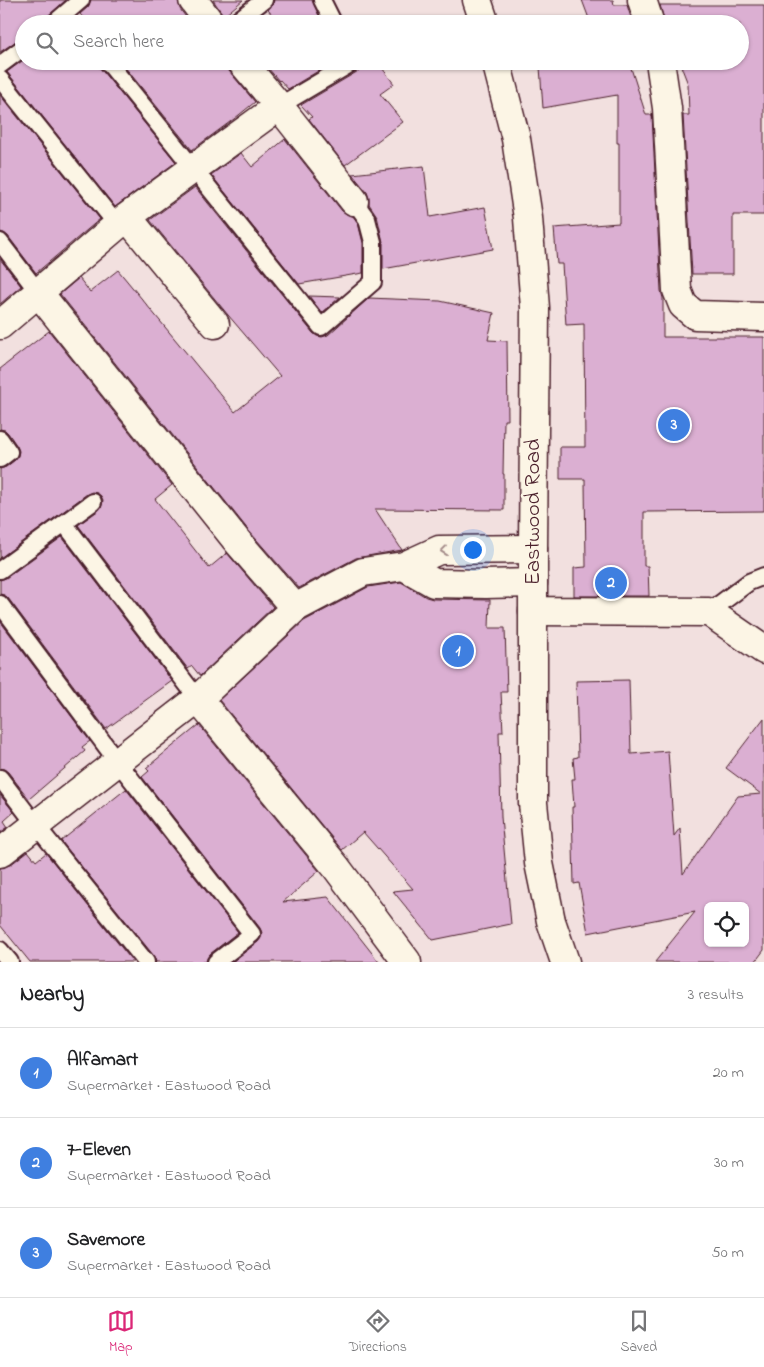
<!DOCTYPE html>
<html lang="en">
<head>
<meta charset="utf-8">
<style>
  body { margin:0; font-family:"Indie Flower",sans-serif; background:#f2f2f2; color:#202124 }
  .controls { position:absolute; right:15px; bottom:15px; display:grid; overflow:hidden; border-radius:8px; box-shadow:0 1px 4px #0004 }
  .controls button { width:45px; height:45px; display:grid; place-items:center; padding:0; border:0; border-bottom:1px solid #e0e0e0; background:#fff; color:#202124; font:25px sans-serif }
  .you { position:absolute; left:472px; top:549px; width:18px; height:18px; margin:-12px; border:4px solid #fff; border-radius:50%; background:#1a73e8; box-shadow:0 0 0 8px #1a73e833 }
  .badge { display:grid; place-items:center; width:32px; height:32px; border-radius:50%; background:#db2777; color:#fff; font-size:16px; font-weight:700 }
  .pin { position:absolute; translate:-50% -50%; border:2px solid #fff; box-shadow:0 1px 5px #0006 }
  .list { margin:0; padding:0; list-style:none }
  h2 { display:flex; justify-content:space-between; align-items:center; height:65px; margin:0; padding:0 20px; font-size:21px }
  h2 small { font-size:16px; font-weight:400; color:#757577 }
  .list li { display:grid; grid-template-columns:32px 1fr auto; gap:15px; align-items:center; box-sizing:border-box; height:90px; padding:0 20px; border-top:1px solid #e0e0e0 }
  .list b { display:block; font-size:19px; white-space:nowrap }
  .list p { margin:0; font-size:16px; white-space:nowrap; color:#757577 }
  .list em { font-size:16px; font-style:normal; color:#757577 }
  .icon { flex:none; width:28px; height:28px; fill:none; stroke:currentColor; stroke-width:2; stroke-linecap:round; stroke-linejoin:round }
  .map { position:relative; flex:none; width:764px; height:962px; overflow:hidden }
  .search { position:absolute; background:#fff; box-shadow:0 1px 4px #0004; left:15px; right:15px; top:15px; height:55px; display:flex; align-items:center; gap:12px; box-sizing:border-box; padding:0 18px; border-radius:28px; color:#757577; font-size:19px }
  .sheet { height:335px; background:#fff }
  nav { display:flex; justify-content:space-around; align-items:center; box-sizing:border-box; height:70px; border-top:1px solid #e0e0e0; background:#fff; font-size:14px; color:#757577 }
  nav a { display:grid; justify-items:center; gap:2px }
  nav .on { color:#db2777 }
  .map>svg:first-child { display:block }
</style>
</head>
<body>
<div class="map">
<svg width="764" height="962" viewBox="0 0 764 962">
  <rect width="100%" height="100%" fill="#f2e0df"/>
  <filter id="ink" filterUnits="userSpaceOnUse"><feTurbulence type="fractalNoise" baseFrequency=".02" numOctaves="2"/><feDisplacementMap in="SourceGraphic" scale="10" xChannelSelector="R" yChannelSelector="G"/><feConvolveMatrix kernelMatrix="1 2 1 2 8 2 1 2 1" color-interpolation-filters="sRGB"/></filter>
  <g filter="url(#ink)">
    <!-- building -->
    <path fill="#dbafd2" stroke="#4a1f2b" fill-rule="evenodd" d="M0 0H66L39 24H24V36L0 52Z
      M91 0H178L180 9 191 24H89L80 14 88 7Z
      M213 0H243L224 16Z
      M274 0H312L323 24H280L268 10 273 4Z
      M582 0H613L614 5H627L633 24H591Z
      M660 5H764V215H733V274H692L683 115H689L688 84 679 61H740V24H665Z
      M22 61H97L99 67 176 162 115 207 7 72Z
      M120 61H226L229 71 255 102 234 119 192 150Z
      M262 61H335L288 89 280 80 279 81Z
      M365 61H377L394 84 380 94 403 122 345 165 309 119 312 117 301 105 360 70 363 66Z
      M572 61H643L630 65 646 115H652L661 291 663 298V337H764V511L644 512V566H648L649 596H574V568L586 567 585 479H560V447H585L584 324 566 325 562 264H557L554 228 619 223V143H617V95L543 108 540 67Z
      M0 95 100 219 36 273 8 236 4 233 0 232Z
      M285 139 342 211 348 215 353 216 358 223 363 243V273L299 284 211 175 241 153 252 167Z
      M424 166 430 217 485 207 493 249 383 269V242L377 216 369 204V198L367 192 352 174Z
      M195 187 313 333 317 336 322 337 328 335 369 298 440 301 494 313 488 340 507 341 508 420H504L503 474H504V510L375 509 402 550 356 558 299 588 249 531 60 294 79 278 90 292 118 270 235 412 280 376 228 315 150 220Z
      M0 259 21 286 0 304Z
      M309 296 340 297 322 313Z
      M49 331 172 485 155 499 209 568 227 553 273 607 200 676 192 666 188 669 78 525 99 510 102 506 103 500 101 496 97 493 92 492 87 494 0 558V469L6 467 15 460 18 456 19 451 17 446 8 433 5 430 0 429V369Z
      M62 537 172 681 106 729 8 598 4 595 0 594V580L6 578Z
      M401 582 426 597 433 599 490 600 489 628H505L507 692H501L503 732H499L501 817 511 924 433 940 393 891 413 889 363 832 342 850 219 700 304 621 368 587Z
      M0 621 90 741 82 747 85 751 29 799 8 772 4 769 0 768Z
      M629 680 631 754 668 751 674 836 680 828 683 874 738 796 761 794 726 768 764 718V950L755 962H655L695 912 588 933 579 883 574 884 572 807H574L572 779H575L573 758 578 757 576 681ZM708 906H745V943H708Z
      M199 725 319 871 283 902 328 897 379 962H232L258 942 261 938 262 933 260 928 142 777 149 771 146 768Z
      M126 789 238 932 210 954 207 958 206 962H156L154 956 61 841Z
      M0 795 14 812 4 821 8 827 0 833Z
      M28 851 36 861 46 853 133 962H30L0 925V868L10 865Z"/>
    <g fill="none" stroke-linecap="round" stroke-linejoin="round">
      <defs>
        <path id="service" d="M322 0 334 24
          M53 24 81 0
          M233 24 264 0
          M107 61 321 327 373 282V242L367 219 354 201
          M0 65 24 47
          M0 79 118 226
          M279 106 355 61
          M0 242 38 292
          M0 439 9 452 0 459
          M64 523 198 699
          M0 570 93 502
          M0 604 117 761 252 934 216 962
          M709 612 749 582 764 576
          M0 778 35 824 146 962
          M0 950 10 962"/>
        <path id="minor" d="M193 0 211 24
          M642 0 650 24
          M241 61 279 106 354 201
          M660 61 667 108 677 290 683 305 695 315 764 317
          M127 217 215 324
          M38 292 237 541 295 608
          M0 325 127 217 279 106
          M404 566 434 583 486 584 533 583
          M533 611 709 612 764 650
          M198 699 336 867 407 962
          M0 853 198 699 295 608 363 572 404 566 439 550 533 549"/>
        <path id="secondary" d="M477 0 485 24
          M496 61 516 139 528 218 535 308 533 549V803L539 863 551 921 565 962"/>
      </defs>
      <!-- service casing -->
      <use href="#service" stroke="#4a1f2b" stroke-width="20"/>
      <!-- minor casing -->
      <use href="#minor" stroke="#4a1f2b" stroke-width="31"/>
      <!-- secondary casing -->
      <use href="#secondary" stroke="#4a1f2b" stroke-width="31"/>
      <!-- service -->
      <use href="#service" stroke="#fcf5e5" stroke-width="16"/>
      <!-- minor -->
      <use href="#minor" stroke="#fcf5e5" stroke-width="28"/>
      <!-- secondary -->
      <use href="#secondary" stroke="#fcf5e5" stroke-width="28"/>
    </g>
    <!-- one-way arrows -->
    <defs><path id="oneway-chevron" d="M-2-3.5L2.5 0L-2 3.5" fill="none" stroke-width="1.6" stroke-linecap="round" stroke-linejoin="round" transform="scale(1.25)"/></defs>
    <use stroke="#a38a88" href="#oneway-chevron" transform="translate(444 551) rotate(173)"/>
  </g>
  <g text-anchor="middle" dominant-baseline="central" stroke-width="4.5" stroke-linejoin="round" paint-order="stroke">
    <!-- street labels -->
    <g font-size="22" fill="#4a1f2b" stroke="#fcf5e5">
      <text transform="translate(534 512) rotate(-90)">Eastwood Road</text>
    </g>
  </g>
</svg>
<div class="controls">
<button><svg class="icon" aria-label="locate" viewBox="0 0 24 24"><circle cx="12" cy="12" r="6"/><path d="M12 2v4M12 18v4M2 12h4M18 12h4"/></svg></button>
</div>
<div class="you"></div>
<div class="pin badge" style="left:458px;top:651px;background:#3f7fe0">1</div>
<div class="pin badge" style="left:611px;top:583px;background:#3f7fe0">2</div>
<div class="pin badge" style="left:674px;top:425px;background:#3f7fe0">3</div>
<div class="search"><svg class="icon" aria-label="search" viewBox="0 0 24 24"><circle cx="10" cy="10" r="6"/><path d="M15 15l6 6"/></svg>Search here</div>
</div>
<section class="sheet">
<h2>Nearby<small>3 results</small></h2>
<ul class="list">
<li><span class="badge" style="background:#3f7fe0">1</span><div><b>Alfamart</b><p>Supermarket · Eastwood Road</p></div><em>20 m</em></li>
<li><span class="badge" style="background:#3f7fe0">2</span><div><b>7-Eleven</b><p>Supermarket · Eastwood Road</p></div><em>30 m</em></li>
<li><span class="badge" style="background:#3f7fe0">3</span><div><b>Savemore</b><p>Supermarket · Eastwood Road</p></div><em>50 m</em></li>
</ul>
</section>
<nav>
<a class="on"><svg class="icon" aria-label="map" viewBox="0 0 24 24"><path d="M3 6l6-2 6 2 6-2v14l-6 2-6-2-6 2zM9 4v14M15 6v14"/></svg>Map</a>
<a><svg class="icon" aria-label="directions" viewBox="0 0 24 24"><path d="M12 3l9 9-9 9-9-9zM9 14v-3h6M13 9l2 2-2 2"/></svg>Directions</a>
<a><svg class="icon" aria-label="saved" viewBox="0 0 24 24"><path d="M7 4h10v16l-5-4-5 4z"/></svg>Saved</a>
</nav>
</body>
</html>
